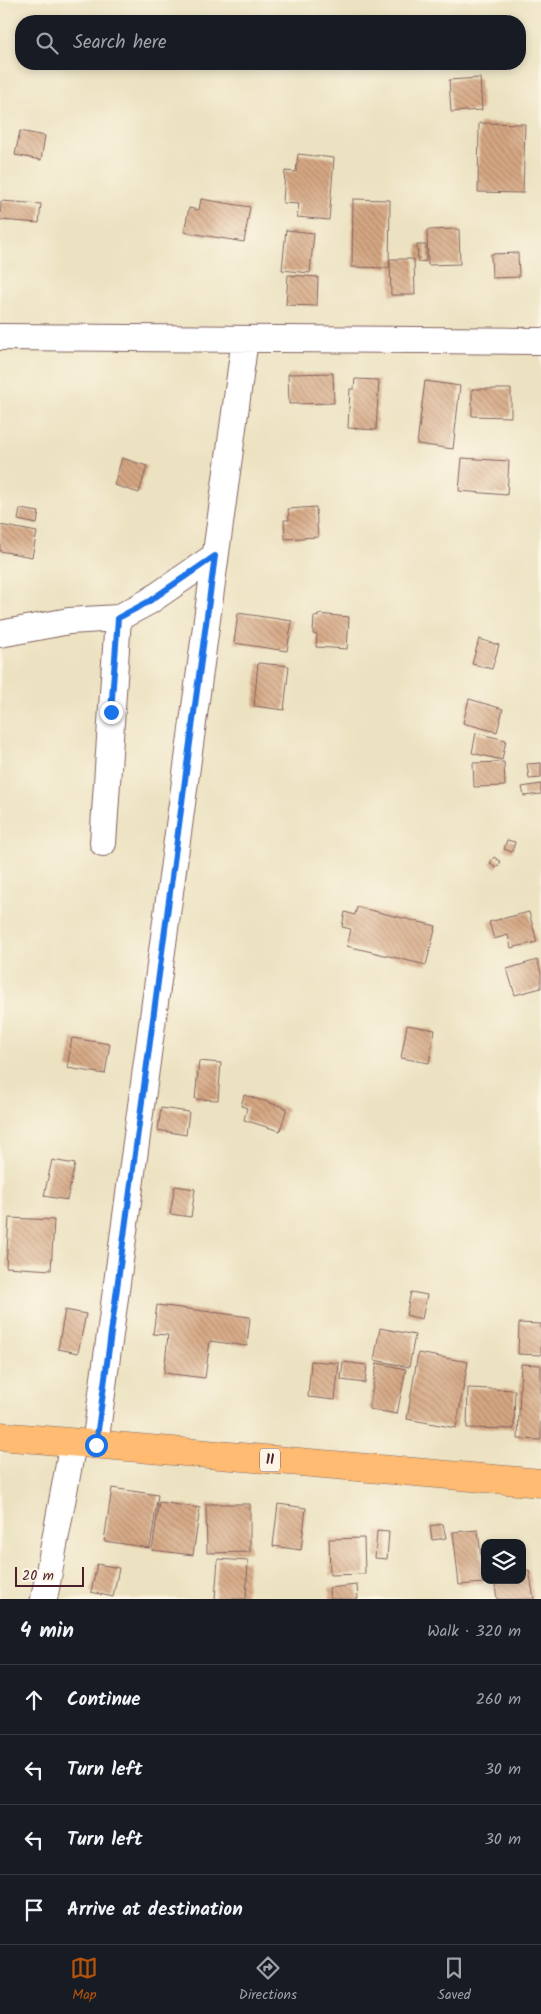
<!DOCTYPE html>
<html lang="en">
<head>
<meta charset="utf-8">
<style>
  body { margin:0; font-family:Kalam,sans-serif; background:#20242c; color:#f1f3f6 }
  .controls { position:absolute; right:15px; bottom:15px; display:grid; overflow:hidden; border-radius:10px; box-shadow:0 2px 8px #0003 }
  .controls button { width:45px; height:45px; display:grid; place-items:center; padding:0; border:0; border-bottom:1px solid #363941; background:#171b24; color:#f1f3f6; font:25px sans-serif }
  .scale { position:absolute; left:15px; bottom:12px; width:69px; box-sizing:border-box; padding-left:5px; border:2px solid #4a1f2b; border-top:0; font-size:14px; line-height:18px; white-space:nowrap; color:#4a1f2b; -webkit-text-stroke:4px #fcf5e5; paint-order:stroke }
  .stop { position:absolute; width:15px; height:15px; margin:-11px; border:4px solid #1a73e8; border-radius:50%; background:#fff }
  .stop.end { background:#1a73e8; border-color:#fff; box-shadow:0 1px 5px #0008 }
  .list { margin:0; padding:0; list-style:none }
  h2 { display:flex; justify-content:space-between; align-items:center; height:65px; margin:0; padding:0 20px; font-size:21px }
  h2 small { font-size:16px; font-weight:400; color:#9ea1a6 }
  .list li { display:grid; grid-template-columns:32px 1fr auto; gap:15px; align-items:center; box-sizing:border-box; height:70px; padding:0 20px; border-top:1px solid #363941 }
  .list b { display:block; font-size:19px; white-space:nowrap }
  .list em { font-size:16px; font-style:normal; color:#9ea1a6 }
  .icon { flex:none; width:28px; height:28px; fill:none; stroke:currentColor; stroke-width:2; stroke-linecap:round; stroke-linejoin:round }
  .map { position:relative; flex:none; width:541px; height:1599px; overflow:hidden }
  .search { position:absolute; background:#171b24; box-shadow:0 2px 8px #0003; left:15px; right:15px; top:15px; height:55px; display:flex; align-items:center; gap:12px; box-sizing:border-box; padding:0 18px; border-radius:20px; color:#9ea1a6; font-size:19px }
  .sheet { height:345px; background:#171b24 }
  nav { display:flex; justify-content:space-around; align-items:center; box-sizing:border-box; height:70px; border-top:1px solid #363941; background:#171b24; font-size:14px; color:#9ea1a6 }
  nav a { display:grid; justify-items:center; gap:2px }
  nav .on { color:#b45309 }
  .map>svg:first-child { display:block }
</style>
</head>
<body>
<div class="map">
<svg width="541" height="1599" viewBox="0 0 541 1599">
  <defs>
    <pattern id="building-back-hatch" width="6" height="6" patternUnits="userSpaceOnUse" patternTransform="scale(1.25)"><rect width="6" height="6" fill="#d5a783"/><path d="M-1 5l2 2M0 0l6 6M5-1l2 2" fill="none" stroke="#af876b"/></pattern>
  </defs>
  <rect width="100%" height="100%" fill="#fcf5e5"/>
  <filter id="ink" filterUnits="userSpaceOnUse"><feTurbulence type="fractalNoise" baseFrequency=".02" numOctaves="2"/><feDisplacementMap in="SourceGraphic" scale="10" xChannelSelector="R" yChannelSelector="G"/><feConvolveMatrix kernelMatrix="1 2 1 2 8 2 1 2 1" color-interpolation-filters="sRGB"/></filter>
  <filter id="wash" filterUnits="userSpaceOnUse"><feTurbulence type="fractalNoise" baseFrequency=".0096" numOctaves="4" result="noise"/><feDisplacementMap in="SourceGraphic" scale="20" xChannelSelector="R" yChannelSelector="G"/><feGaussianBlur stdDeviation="1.12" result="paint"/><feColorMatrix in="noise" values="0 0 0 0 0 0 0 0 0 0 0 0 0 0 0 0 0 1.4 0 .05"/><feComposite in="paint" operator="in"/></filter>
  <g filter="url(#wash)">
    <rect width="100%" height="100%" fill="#ece2c1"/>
    <g id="blocks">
      <!-- building -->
      <path fill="url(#building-back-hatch)" d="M480 78 482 110 451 112 449 80Z
        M479 123 525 124 523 193 478 192Z
        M20 131 45 136 41 160 15 155Z
        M298 154 334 158 329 220 297 217 299 204 283 203 285 171 296 172Z
        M201 199 250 207 244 242 184 232 189 208 199 210Z
        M353 199 390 200 389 268 352 267Z
        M1 201 41 204 39 223 0 220Z
        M459 229 460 264 428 265 427 230Z
        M286 230 314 233 310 273 282 270Z
        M417 245H426V261L418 262Z
        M518 253 519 277 492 278 491 254Z
        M390 259H414L415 295H391Z
        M288 275 318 277 317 306 286 305Z
        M333 373 334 403 289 404 288 374Z
        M355 379 379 380 376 430 348 428 350 389H354Z
        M425 381 460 386 453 449 417 444Z
        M472 389H511V417L472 416Z
        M122 458 147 466 139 493 114 485Z
        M462 458 509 461 507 495 459 491Z
        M316 507 318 537 285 539 284 520H289L288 509Z
        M20 509 39 512 37 524 18 520Z
        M0 525 37 532 32 557 0 551Z
        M238 613 292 621 287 651 234 643Z
        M318 614 349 617 347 649 316 647 317 635 313 634 314 616 318 617Z
        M479 639 499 645 492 669 472 664Z
        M258 663 289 666 284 710 254 706Z
        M469 699 503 709 497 732 463 723Z
        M476 733 506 740 502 760 472 753Z
        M504 762 505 786 474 787 473 763Z
        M541 763V778L529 779 527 764Z
        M541 784V794L524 796 522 787Z
        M507 840 515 842 512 852 504 849Z
        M494 857 501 862 496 868 490 863Z
        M357 907 436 926 426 965 347 946 351 929 342 927 345 912 355 915Z
        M529 912 537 942 511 948 508 935 494 939 489 922Z
        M537 960 541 972V988L515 995 507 969Z
        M407 1025 435 1030 429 1063 401 1058Z
        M72 1038 110 1044 105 1074 67 1068Z
        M199 1061 221 1063 218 1100 195 1099Z
        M244 1095 287 1108 280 1131 244 1120 247 1108 241 1106Z
        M161 1108 189 1112 186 1135 158 1130Z
        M52 1160 75 1164 67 1200 44 1196Z
        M175 1186 195 1189 191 1217 170 1214Z
        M9 1218 54 1220 51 1270 6 1267Z
        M411 1292 427 1295 422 1319 406 1315Z
        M157 1305 250 1317 247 1346 210 1341 205 1378 164 1373 168 1335 153 1334Z
        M65 1310 86 1314 78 1353 58 1349Z
        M519 1323 541 1324V1355L518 1354Z
        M380 1328 415 1335 409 1367 374 1360Z
        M418 1353 468 1362 456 1428 407 1419Z
        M311 1361 339 1363 335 1400 308 1397Z
        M343 1362 367 1365 365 1383 341 1380Z
        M377 1363 406 1369 397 1414 369 1409Z
        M521 1364 541 1365V1440L518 1439Z
        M468 1388 515 1390 514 1429 467 1428Z
        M112 1488 158 1495 150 1548 104 1541Z
        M159 1502 200 1508 193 1555 152 1550Z
        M206 1504H250V1552L207 1553Z
        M278 1504 306 1508 301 1550 273 1546Z
        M443 1524 446 1538 432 1540 430 1526Z
        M478 1530 484 1583 459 1585 453 1532Z
        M377 1531 389 1532 387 1559 375 1558Z
        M364 1538 365 1574 330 1575 329 1539Z
        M218 1559 248 1561 246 1599H215Z
        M97 1564 119 1568 113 1597 91 1592Z
        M529 1570 534 1599H497L494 1580H522V1571Z
        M357 1585 358 1599H330L329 1588Z"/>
    </g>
  </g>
  <g filter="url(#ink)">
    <use href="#blocks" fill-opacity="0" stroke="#836360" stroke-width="1"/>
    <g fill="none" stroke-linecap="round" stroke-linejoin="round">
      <defs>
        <path id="street" d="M0 337 541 341
          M0 634 69 621 118 618 148 602 215 556
          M103 843 118 618
          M95 1445 245 339
          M44 1599 73 1443"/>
        <path id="highway" d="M0 1436 541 1483"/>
      </defs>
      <!-- street casing -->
      <use href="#street" stroke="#836360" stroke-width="28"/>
      <!-- highway casing -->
      <use href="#highway" stroke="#836360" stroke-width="29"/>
      <!-- street -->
      <use href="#street" stroke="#fff" stroke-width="26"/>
      <!-- highway -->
      <use href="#highway" stroke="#febb71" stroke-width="28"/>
    </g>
  </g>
  <g fill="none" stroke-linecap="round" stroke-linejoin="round" filter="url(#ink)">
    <!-- route -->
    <path stroke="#1a73e8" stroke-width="6" d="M96 1445 215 556 148 602 118 618 111 712"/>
  </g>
  <g text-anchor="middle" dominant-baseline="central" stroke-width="4" stroke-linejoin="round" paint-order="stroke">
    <!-- shield labels -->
    <rect fill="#fcf5e5" stroke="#7f5f63" stroke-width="1" x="260" y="1448.5" width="20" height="23" rx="4"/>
    <g font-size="14" font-weight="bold" fill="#4a1f2b">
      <text x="270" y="1460">1I</text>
    </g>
  </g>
</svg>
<div class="controls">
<button><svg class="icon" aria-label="layers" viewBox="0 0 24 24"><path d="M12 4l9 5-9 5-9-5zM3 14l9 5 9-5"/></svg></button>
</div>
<div class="scale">20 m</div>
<div class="stop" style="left:96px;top:1445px"></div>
<div class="stop end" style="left:111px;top:712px"></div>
<div class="search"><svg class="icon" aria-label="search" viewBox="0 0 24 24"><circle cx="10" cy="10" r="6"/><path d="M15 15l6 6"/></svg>Search here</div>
</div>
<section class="sheet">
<h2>4 min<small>Walk · 320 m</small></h2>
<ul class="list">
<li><svg class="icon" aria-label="ahead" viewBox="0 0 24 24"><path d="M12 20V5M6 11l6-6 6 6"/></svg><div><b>Continue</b></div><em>260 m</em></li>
<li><svg class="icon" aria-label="left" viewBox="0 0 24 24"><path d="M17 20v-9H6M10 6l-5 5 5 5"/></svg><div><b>Turn left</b></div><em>30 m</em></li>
<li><svg class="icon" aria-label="left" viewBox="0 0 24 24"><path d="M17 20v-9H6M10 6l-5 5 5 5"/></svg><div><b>Turn left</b></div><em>30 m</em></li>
<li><svg class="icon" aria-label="arrive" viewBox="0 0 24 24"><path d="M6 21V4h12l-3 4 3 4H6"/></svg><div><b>Arrive at destination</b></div></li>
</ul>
</section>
<nav>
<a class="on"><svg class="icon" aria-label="map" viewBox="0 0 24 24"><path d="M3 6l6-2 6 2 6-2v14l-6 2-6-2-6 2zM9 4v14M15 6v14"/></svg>Map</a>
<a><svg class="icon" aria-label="directions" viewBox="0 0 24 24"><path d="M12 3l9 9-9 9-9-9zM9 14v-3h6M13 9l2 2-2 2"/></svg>Directions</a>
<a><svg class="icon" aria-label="saved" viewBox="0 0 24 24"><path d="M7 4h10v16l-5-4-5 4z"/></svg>Saved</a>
</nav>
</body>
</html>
